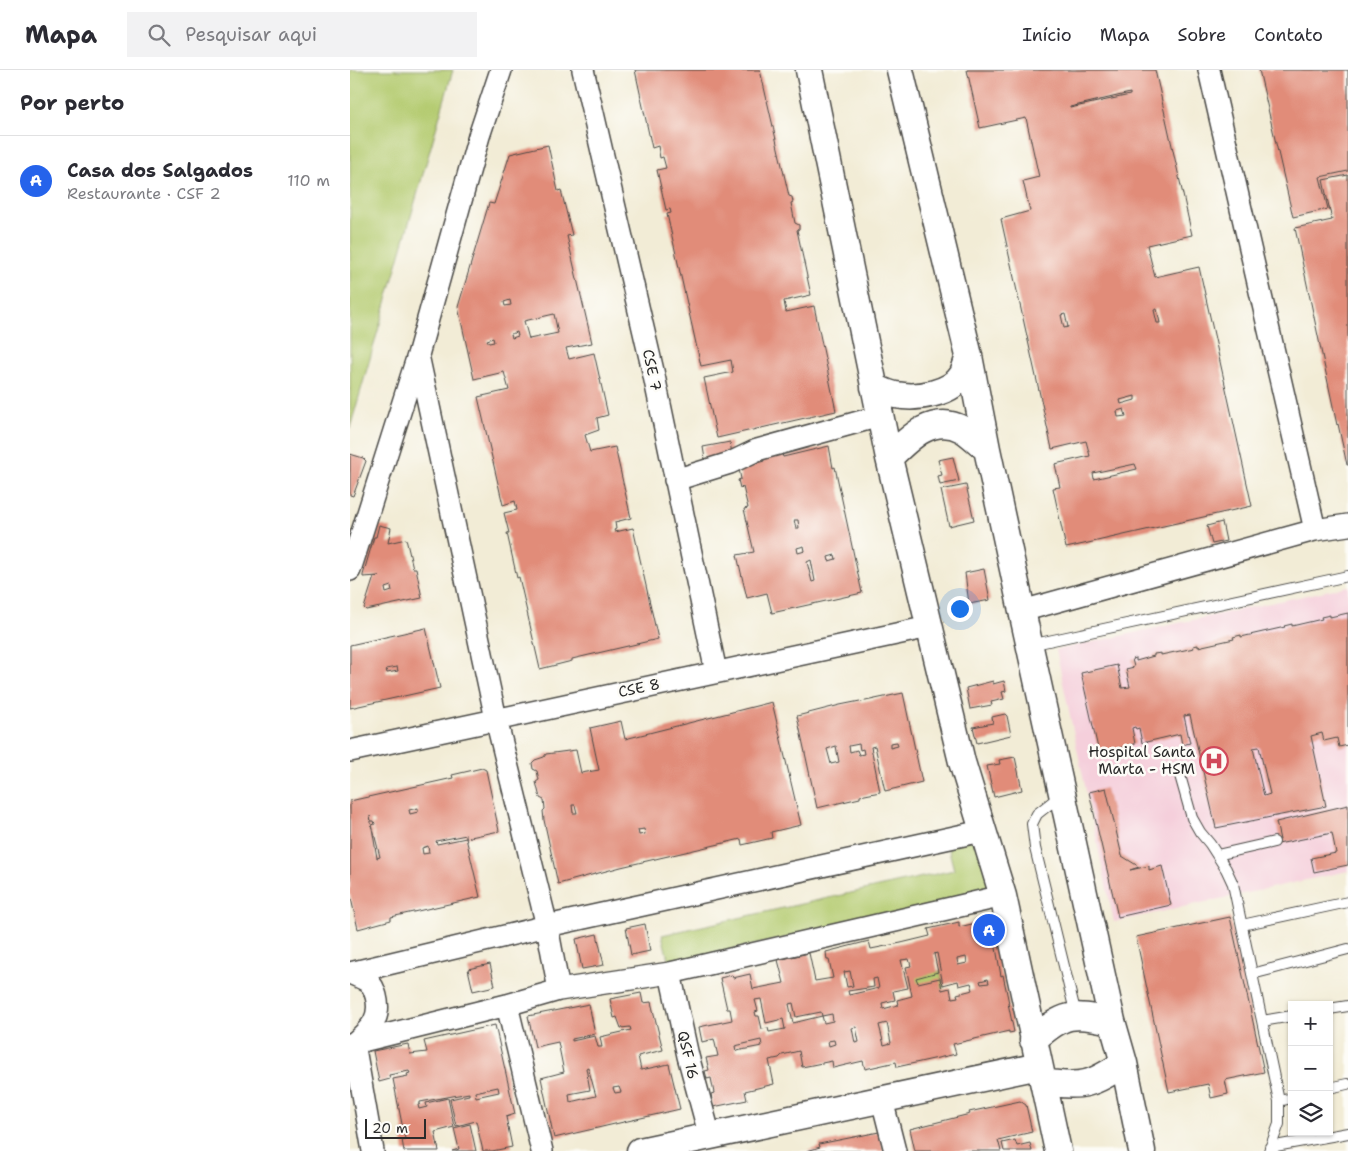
<!DOCTYPE html>
<html lang="pt">
<head>
<meta charset="utf-8">
<style>
  body { margin:0; font-family:"Shantell Sans",sans-serif; background:#f2f2f3; color:#2b2b33 }
  .controls { position:absolute; right:15px; bottom:15px; display:grid; overflow:hidden; border-radius:0px; box-shadow:0 1px 4px #0004 }
  .controls button { width:45px; height:45px; display:grid; place-items:center; padding:0; border:0; border-bottom:1px solid #e1e1e2; background:#fff; color:#2b2b33; font:25px sans-serif }
  .scale { position:absolute; left:15px; bottom:12px; width:61px; box-sizing:border-box; padding-left:5px; border:2px solid #2b2b2b; border-top:0; font-size:14px; line-height:18px; white-space:nowrap; color:#2b2b2b; -webkit-text-stroke:4px #fdfcf7; paint-order:stroke }
  .you { position:absolute; left:609px; top:538px; width:18px; height:18px; margin:-12px; border:4px solid #fff; border-radius:50%; background:#1a73e8; box-shadow:0 0 0 8px #1a73e833 }
  .badge { display:grid; place-items:center; width:32px; height:32px; border-radius:50%; background:#2563eb; color:#fff; font-size:16px; font-weight:700 }
  .pin { position:absolute; translate:-50% -50%; border:2px solid #fff; box-shadow:0 1px 5px #0006 }
  .list { margin:0; padding:0; list-style:none }
  h2 { display:flex; justify-content:space-between; align-items:center; height:65px; margin:0; padding:0 20px; font-size:21px }
  h2 small { font-size:16px; font-weight:400; color:#7c7c81 }
  .list li { display:grid; grid-template-columns:32px 1fr auto; gap:15px; align-items:center; box-sizing:border-box; height:90px; padding:0 20px; border-top:1px solid #e1e1e2 }
  .list b { display:block; font-size:19px; white-space:nowrap }
  .list p { margin:0; font-size:16px; white-space:nowrap; color:#7c7c81 }
  .list em { font-size:16px; font-style:normal; color:#7c7c81 }
  .icon { flex:none; width:28px; height:28px; fill:none; stroke:currentColor; stroke-width:2; stroke-linecap:round; stroke-linejoin:round }
  .map { position:relative; flex:none; width:998px; height:1081px; overflow:hidden }
  header { display:flex; align-items:center; gap:30px; box-sizing:border-box; height:70px; padding:0 25px; background:#fff; border-bottom:1px solid #e1e1e2 }
  header strong { font-size:24px }
  nav { display:flex; gap:28px; margin-inline-start:auto; font-size:18px }
  .search { width:350px; height:45px; background:#f2f2f3; display:flex; align-items:center; gap:12px; box-sizing:border-box; padding:0 18px; border-radius:0px; color:#7c7c81; font-size:19px }
  main { display:flex }
  aside { flex:1; background:#fff }
  .map>svg:first-child { display:block }
</style>
</head>
<body>
<header>
<strong>Mapa</strong>
<div class="search"><svg class="icon" aria-label="search" viewBox="0 0 24 24"><circle cx="10" cy="10" r="6"/><path d="M15 15l6 6"/></svg>Pesquisar aqui</div>
<nav><a>Início</a><a>Mapa</a><a>Sobre</a><a>Contato</a></nav>
</header>
<main>
<aside>
<h2>Por perto<small></small></h2>
<ul class="list">
<li><span class="badge">A</span><div><b>Casa dos Salgados</b><p>Restaurante · CSF 2</p></div><em>110 m</em></li>
</ul>
</aside>
<div class="map">
<svg width="998" height="1081" viewBox="0 0 998 1081">
  <rect width="100%" height="100%" fill="#fdfcf7"/>
  <filter id="ink" filterUnits="userSpaceOnUse"><feTurbulence type="fractalNoise" baseFrequency=".02" numOctaves="2"/><feDisplacementMap in="SourceGraphic" scale="10" xChannelSelector="R" yChannelSelector="G"/><feConvolveMatrix kernelMatrix="1 2 1 2 8 2 1 2 1" color-interpolation-filters="sRGB"/></filter>
  <filter id="wash" filterUnits="userSpaceOnUse"><feTurbulence type="fractalNoise" baseFrequency=".0096" numOctaves="4" result="noise"/><feDisplacementMap in="SourceGraphic" scale="20" xChannelSelector="R" yChannelSelector="G"/><feGaussianBlur stdDeviation="1.12" result="paint"/><feColorMatrix in="noise" values="0 0 0 0 0 0 0 0 0 0 0 0 0 0 0 0 0 1.4 0 .05"/><feComposite in="paint" operator="in"/></filter>
  <g filter="url(#wash)">
    <rect width="100%" height="100%" fill="#f2ecd6"/>
    <!-- built -->
    <path fill="#f5cfdb" d="M998 516V801L764 852 706 580Z"/>
    <!-- green -->
    <path fill="#b4cb70" stroke="#707b4e" d="M0 0H103L0 358Z
      M632 761 652 822 319 893 312 865 604 800 596 769Z
      M590 901 594 918 563 925 560 908Z"/>
    <g id="blocks">
      <!-- building -->
      <path fill="#e18c79" fill-rule="evenodd" d="M285 0H410L439 126 442 127 443 132 441 133 445 153 449 155V159L447 160 461 225 434 231 436 242 464 236 486 341 367 368 354 308 383 302 381 290 351 296 317 144 321 143 320 139 316 140 307 100 316 98 313 87 310 88 308 76 302 78Z
        M617 0H805L842 165 797 175 805 207 849 197 902 436 716 478 703 418 710 417 705 394 740 386 736 371 702 379 651 149 680 141 673 111 689 107 676 48 630 58ZM780 23V25L720 38V37ZM807 239 810 253H807L804 240ZM715 244 718 257 714 258 711 245ZM785 326V330L771 334 770 330ZM774 339 776 346 768 347 767 341ZM785 394 787 399 744 409 743 403Z
        M909 0H998V101L970 107 978 139 943 147Z
        M198 75 208 121 211 120 222 165 217 166 242 273 216 278 219 289 244 283 258 345 247 348 249 360 235 365 240 382 265 377 281 448 265 452 266 459 264 460 265 462 283 458 308 569 222 589V591L190 599 169 507 167 508 157 463H159L154 443 167 440 165 431 153 435 128 327 159 320 154 302 124 309 108 237 139 133 144 134 160 84ZM160 230 161 235 155 236 154 232ZM204 244 208 263 179 269 174 251ZM167 262 168 266 162 268 161 264ZM143 268 144 272 139 273 137 270Z
        M998 105V395H997L988 354 987 355 945 158 982 150 973 110Z
        M380 372 382 384 355 389 353 377Z
        M479 376 483 398 485 397 512 523 422 543 417 523 397 528 392 507 387 485 404 482 394 439 398 438 393 417 390 418 388 410 391 409 388 394 407 390V393L414 391 413 388 432 384 433 387ZM444 450H448L449 458H446ZM454 476 455 481 448 483 447 478ZM485 485 486 489 479 491 478 487ZM461 490 465 511 462 512 457 492Z
        M0 384 13 388 16 391 3 426 0 425Z
        M603 387 609 411 590 415 588 406 592 405 588 390Z
        M616 415 624 450 599 456 591 420Z
        M872 452 876 471 862 474 857 456Z
        M29 455 41 458 38 473 56 469 63 498H66L72 528 16 540 14 538 24 507 29 506 13 507V505L24 467H26ZM41 516 42 521 36 523 35 518Z
        M634 499 640 530 619 534 615 503Z
        M998 543V675L989 677 987 668 974 671 972 663 961 666 976 736 866 758 840 645 834 646 840 673 832 675 830 664 792 673 789 658 786 659 785 657 782 658 785 674 749 683 731 603 767 595 772 618 780 617 776 599 784 597 782 589 786 588V591L804 586V584L811 583V585L844 578 843 576 848 575V577L884 569 883 567 891 565V567L935 557 934 556 942 554V556L972 549 971 547 980 545V547ZM909 677 920 724 914 726 903 678Z
        M76 558 90 618 0 638V575ZM47 597 48 601 37 603 36 599Z
        M643 611V614L654 611 656 621 652 622 654 629 641 632 642 635 620 639 616 618Z
        M553 623 572 712 535 721 525 676 521 677 530 722 510 726V728L467 738 447 646 490 635 510 631 511 632ZM547 672 548 676 540 678V673ZM509 674 510 680 513 679 514 684 509 685 507 680 500 682 499 676ZM486 676 489 692 481 694 477 679Z
        M422 632 451 755 421 762 422 768 392 775 391 769 271 797 208 814 194 750 193 741 195 739 194 730 190 728 186 712 189 710 187 701 183 699 182 693 185 690 194 687 196 684 226 680 231 703 249 700 240 658 271 651 275 669ZM222 735H225L227 743H223ZM294 759 295 764 289 765 288 760Z
        M655 644 657 646 661 665 627 673 623 657 643 653 642 647Z
        M665 687 672 720 644 727 637 696 650 694 649 690Z
        M132 698 136 700 149 761 116 768V765L86 771 87 774 116 768 130 827 41 847V850L8 859 0 824V731L103 708 102 705ZM68 738V742L60 744 59 740ZM20 746 21 751H24L25 754 22 755 30 787 27 788ZM78 776 79 783 73 784 72 778Z
        M756 718 772 786 788 796 789 797 780 800 799 796V800L812 796 821 835 768 847 739 722Z
        M998 735V795L964 802 961 788 986 783 982 763 928 774 927 770H930L926 752Z
        M880 847 914 1002 875 1010 878 1024 861 1028 858 1014 819 1022 786 867Z
        M639 850 641 861H643L651 906 653 905 659 933H658L664 962 659 963V961L603 974 606 984 547 997 546 992 515 999 513 991 483 998 482 991 452 997 449 981 432 985 429 988 419 990 424 1014 395 1021 397 1030 363 1037 361 1024 364 1023 361 1008 357 1009 355 1001 359 1000 356 988 368 986 364 969 352 972 349 957 382 950 380 939H377L370 908 382 905 383 908 400 904 403 919 434 913 428 890 459 883 465 911 483 908 479 890H477L476 882 519 871 521 879 551 873 580 866 578 859 609 852V857ZM587 883 593 915 608 911 609 916 621 913 623 920 607 924 608 927 602 928 600 918 592 920 590 908 568 913 566 908 588 902 584 884ZM616 887 617 893 608 895 607 889ZM559 889 561 896 556 897 562 926 547 930 548 935 533 939 532 933 545 930 543 921 558 918 551 890ZM500 901 503 916 497 917 494 902ZM527 908 529 918 499 925 498 921 524 917 523 909ZM638 909 639 913 631 914 630 911ZM411 929 416 953 433 949 435 959 419 962 418 958 412 959 409 946H406L405 942 408 941 405 930ZM443 933 446 947 471 942 472 946 443 953 439 934ZM482 944 483 951 474 953 472 946ZM537 953 541 973 534 975 529 955ZM506 957 509 972 505 973 502 958ZM411 970 412 976 386 981 385 976ZM484 970 485 974 479 976 478 971Z
        M295 854 300 881 281 885 276 858Z
        M247 864 254 895 232 899 226 869Z
        M140 894 145 916 123 921 118 899Z
        M291 923 293 933 301 932 313 980 288 986 291 1000 319 994 330 1039 204 1068 191 1008 214 1002 208 972 185 977 178 946 239 934 245 964 222 969V971L245 966 248 977H252L250 967 281 960 280 957 271 958 267 947 264 948 260 929ZM238 997 246 1026 220 1032 219 1024 240 1020 236 998ZM269 1017 271 1022 265 1023 263 1018Z
        M145 955 165 1044 156 1047 162 1077 142 1081H133L126 1051 106 1056 100 1029 119 1025V1023L70 1032V1034L68 1035 69 1039 77 1037 76 1033 98 1028 104 1057 85 1062 89 1081H54L52 1070 55 1069 43 1009 58 1006 57 1004 60 1003 59 1001 39 1005 40 1009 29 1012 23 981 58 974 60 984 77 982 74 971ZM148 1017 149 1022 126 1027 125 1022Z
        M670 1031 676 1035 682 1062 648 1070 651 1081H565L560 1059 620 1044 619 1042Z
        M120 1054 126 1081H102L109 1079 104 1058Z
        M529 1062 534 1081H457L470 1077 469 1074Z
        M665 1070 667 1076 680 1073 682 1081H654L652 1073Z"/>
    </g>
  </g>
  <g filter="url(#ink)">
    <use href="#blocks" fill-opacity="0" stroke="#494845" stroke-width="1"/>
    <g fill="none" stroke-linecap="round" stroke-linejoin="round">
      <defs>
        <path id="service" d="M680 575 998 506
          M829 702 842 748 850 762 860 774 876 799 883 814 929 1031V1054L919 1081
          M711 725 687 744 682 754 685 778 726 945
          M867 785 924 772
          M892 855 998 832
          M902 904 998 879
          M979 939 998 936
          M912 951 942 946
          M979 1018 997 1014
          M929 1031 942 1028
          M920 1077 998 1063"/>
        <path id="minor" d="M233 0 303 301 366 602
          M859 0 965 460
          M68 285 146 649 197 856 209 920
          M325 410 380 393 407 380 530 346
          M0 500 68 285 129 66 151 0
          M672 541 965 460 998 455
          M0 681 579 557
          M0 903 197 856 632 761
          M0 903C6 906 13 908 18 912 23 915 24 920 26 926 32 949 20 959 4 973L23 1081
          M320 903 338 986 360 1067
          M157 935 192 1081
          M0 974 157 935 209 920 320 903 653 826
          M532 1030 545 1081"/>
        <path id="tertiary" d="M459 0 539 388 612 692 653 826 708 1081
          M550 0 619 286 637 379 672 541 762 951 774 993 792 1081
          M524 317C531 320 539 324 546 325 566 329 602 324 613 304 615 299 617 292 619 286
          M539 388C558 369 583 343 612 359 621 364 629 373 637 379
          M683 970C717 942 720 943 762 951
          M693 1012C732 1018 742 1015 774 993
          M290 1081 689 996"/>
      </defs>
      <!-- service casing -->
      <use href="#service" stroke="#494845" stroke-width="12"/>
      <!-- minor casing -->
      <use href="#minor" stroke="#494845" stroke-width="24"/>
      <!-- tertiary casing -->
      <use href="#tertiary" stroke="#494845" stroke-width="29"/>
      <!-- service -->
      <use href="#service" stroke="#fff" stroke-width="10"/>
      <!-- minor -->
      <use href="#minor" stroke="#fff" stroke-width="21"/>
      <!-- tertiary -->
      <use href="#tertiary" stroke="#fff" stroke-width="26"/>
    </g>
  </g>
  <!-- icons -->
  <defs>
    <symbol id="hospital-ring" viewBox="-11 -11 22 22"><circle r="9.5" fill="#fdfcf7" stroke="#d1495b" stroke-width="1.5"/><path d="M-5-5h3v3.5h4V-5h3V5h-3V1.5h-4V5h-3Z" fill="#d1495b"/></symbol>
  </defs>
  <g fill-rule="evenodd">
    <use href="#hospital-ring" x="848" y="675" width="32" height="32"/>
  </g>
  <g text-anchor="middle" dominant-baseline="central" stroke-width="5" stroke-linejoin="round" paint-order="stroke">
    <!-- street labels -->
    <g font-size="15" fill="#2b2b2b" stroke="#fdfcf7">
      <text transform="translate(302 300) rotate(78)">CSE 7</text>
      <text transform="translate(289 618) rotate(-12)">CSE 8</text>
      <text transform="translate(338 985) rotate(77)">QSF 16</text>
    </g>
    <!-- poi labels -->
    <g font-size="15" fill="#2b2b2b" stroke="#fdfcf7" text-anchor="end">
      <text x="845" y="682">Hospital Santa<tspan x="845" dy="17">Marta - HSM</tspan></text>
    </g>
  </g>
</svg>
<div class="controls">
<button>+</button>
<button>−</button>
<button><svg class="icon" aria-label="layers" viewBox="0 0 24 24"><path d="M12 4l9 5-9 5-9-5zM3 14l9 5 9-5"/></svg></button>
</div>
<div class="scale">20 m</div>
<div class="you"></div>
<div class="pin badge" style="left:639px;top:860px">A</div>
</div>
</main>
</body>
</html>
